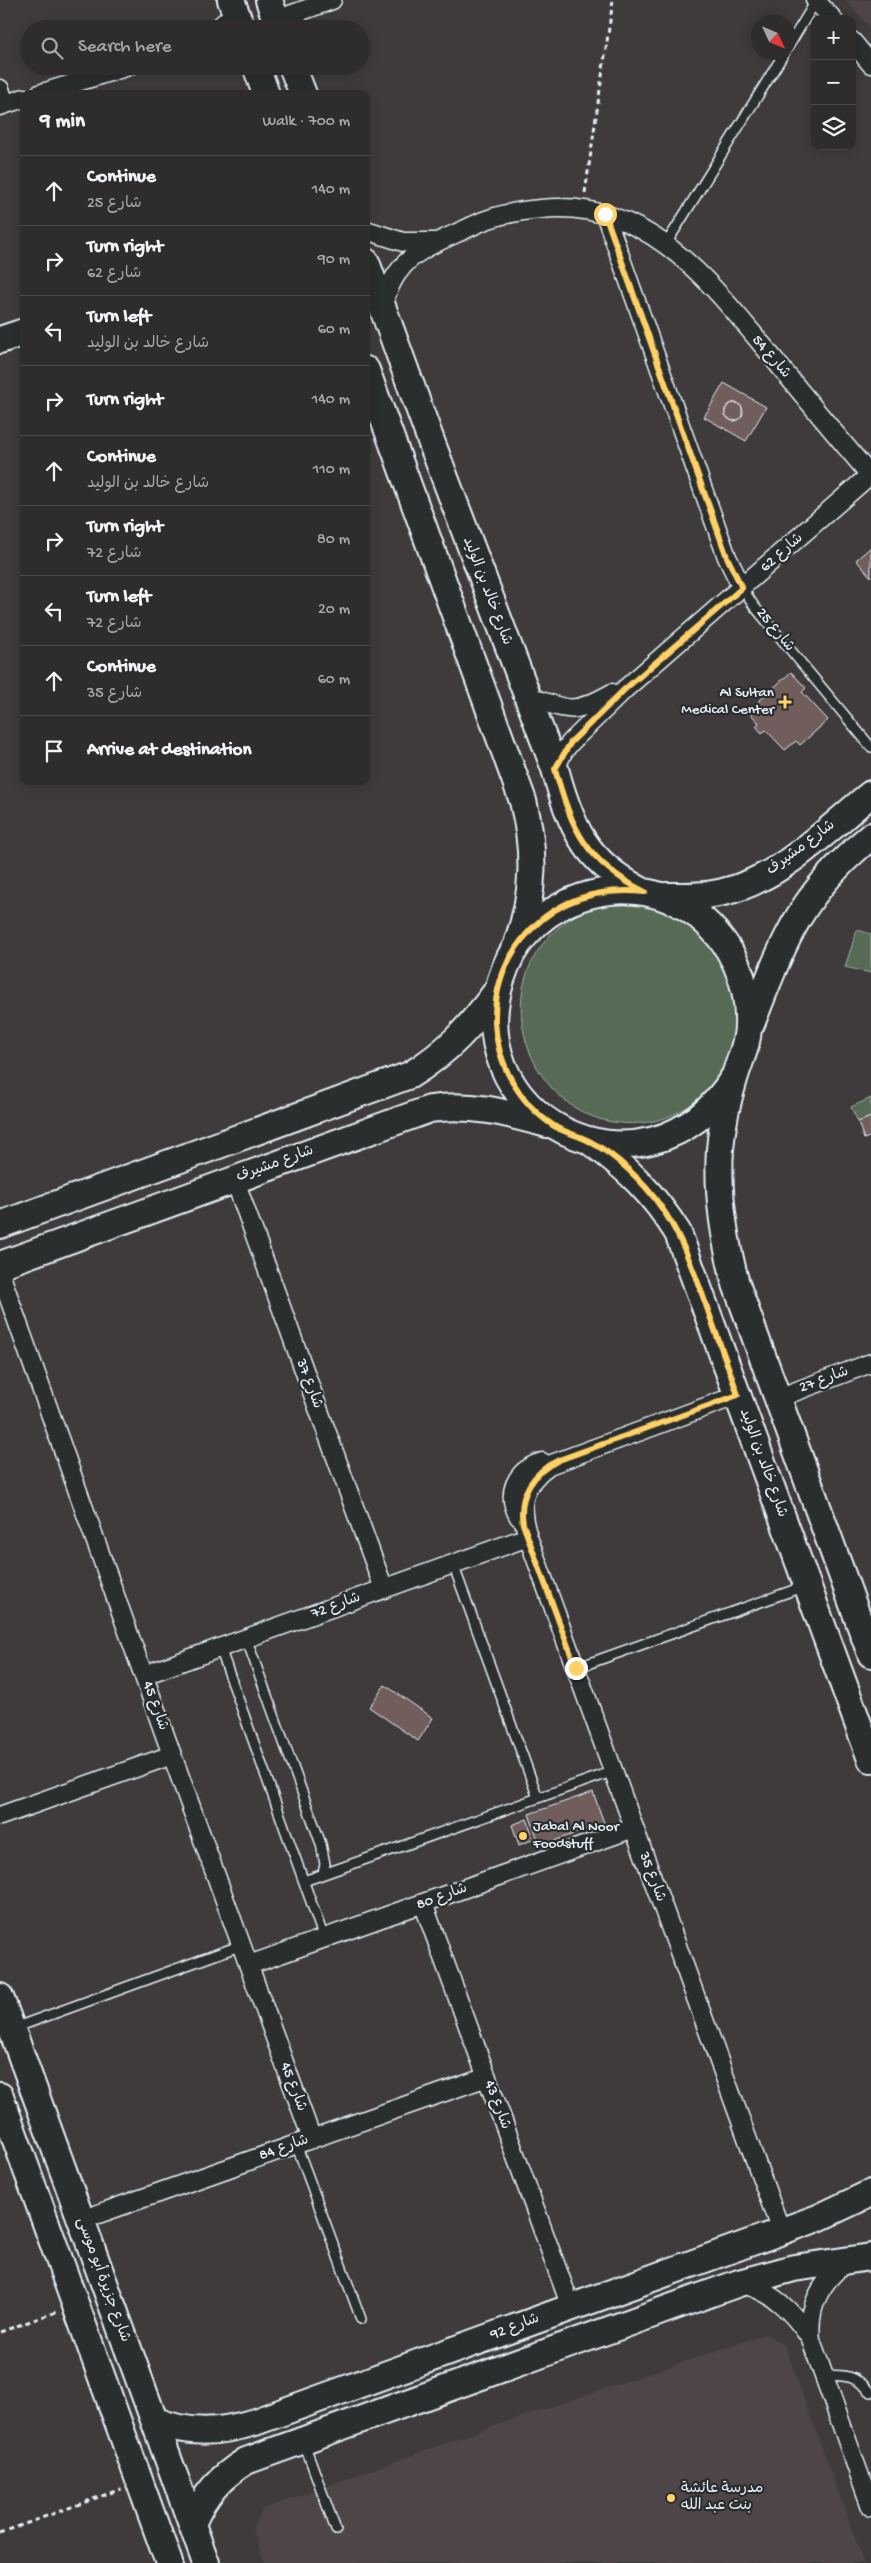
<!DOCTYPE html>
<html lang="en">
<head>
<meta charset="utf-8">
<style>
  body { margin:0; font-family:"Gochi Hand","Playpen Sans Arabic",sans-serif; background:#3b3839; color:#f1f3f6 }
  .controls { position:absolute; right:15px; top:15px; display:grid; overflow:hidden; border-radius:10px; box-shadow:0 2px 12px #0003 }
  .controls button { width:45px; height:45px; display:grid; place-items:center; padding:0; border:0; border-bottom:1px solid #4a4849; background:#2f2c2d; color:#f1f3f6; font:25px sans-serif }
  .compass { position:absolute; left:751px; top:15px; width:45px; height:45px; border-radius:50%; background:#2f2c2d; box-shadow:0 2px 12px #0003; rotate:134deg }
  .stop { position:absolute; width:15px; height:15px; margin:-11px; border:4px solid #ffd166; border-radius:50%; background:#fff }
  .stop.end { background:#ffd166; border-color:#fff; box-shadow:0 1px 5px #0008 }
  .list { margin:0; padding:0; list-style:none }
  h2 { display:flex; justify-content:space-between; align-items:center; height:65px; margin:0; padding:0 20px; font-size:21px }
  h2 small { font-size:16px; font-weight:400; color:#a7a7aa }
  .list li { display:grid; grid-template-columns:32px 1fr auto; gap:15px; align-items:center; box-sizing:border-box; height:70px; padding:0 20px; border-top:1px solid #4a4849 }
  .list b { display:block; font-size:19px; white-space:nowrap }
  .list p { margin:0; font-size:16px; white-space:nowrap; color:#a7a7aa }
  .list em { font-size:16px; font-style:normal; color:#a7a7aa }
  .icon { flex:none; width:28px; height:28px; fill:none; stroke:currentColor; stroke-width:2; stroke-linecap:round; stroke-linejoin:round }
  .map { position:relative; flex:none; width:871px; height:2563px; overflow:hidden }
  .search { position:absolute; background:#2f2c2d; box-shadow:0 2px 12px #0003; left:20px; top:20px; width:350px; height:55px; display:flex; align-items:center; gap:12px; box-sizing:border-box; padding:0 18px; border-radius:28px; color:#a7a7aa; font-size:19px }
  .panel { position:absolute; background:#2f2c2d; box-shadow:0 2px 12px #0003; left:20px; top:90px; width:350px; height:695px; border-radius:10px }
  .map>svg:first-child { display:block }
</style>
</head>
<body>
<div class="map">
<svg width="871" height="2563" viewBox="0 0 871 2563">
  <rect width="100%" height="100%" fill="#3f3b3c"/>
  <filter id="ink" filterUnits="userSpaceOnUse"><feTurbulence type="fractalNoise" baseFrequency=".02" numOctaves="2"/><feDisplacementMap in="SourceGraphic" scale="10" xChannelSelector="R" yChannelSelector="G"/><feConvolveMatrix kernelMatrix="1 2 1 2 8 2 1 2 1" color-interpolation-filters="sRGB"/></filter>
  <g filter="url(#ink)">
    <!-- built -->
    <path fill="#4e4546" d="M846 0H871V29Z
      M766 2334 785 2346 864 2563H265L252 2528 263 2509 477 2432Z"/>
    <!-- green -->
    <path fill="#566a54" stroke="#9faea6" d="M636 900 703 925 744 1010C738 1030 732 1058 723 1075 713 1093 681 1113 662 1119 535 1154 464 975 580 913 597 904 617 903 636 900Z
      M857 930 871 934V973L845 967Z
      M871 1098V1117L858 1122 851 1107Z"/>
    <!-- building -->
    <path fill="#705d5c" stroke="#e8f1f8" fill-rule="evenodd" d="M724 383 766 407 746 441 704 417ZM732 403H738L742 407V416L738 420 732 421 725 415V409Z
      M725 412a9 9 0 1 1 18 0a9 9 0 1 1-18 0Z
      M871 547V577L856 560Z
      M791 672 806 688 802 692 828 720 800 745 796 741 785 750 766 730 762 733 756 726 759 723 748 711Z
      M871 1117V1136L864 1139 858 1122Z
      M385 1685 433 1718 418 1741 369 1707Z
      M593 1792 604 1823 540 1846 529 1814Z
      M527 1819 534 1839 519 1845 512 1825Z"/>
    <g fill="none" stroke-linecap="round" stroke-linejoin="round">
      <defs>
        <path id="lane" d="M788 47 816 1
          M666 244 785 52
          M742 588 754 606 871 747
          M453 1564 538 1798
          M246 1638 321 1844 325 1864 323 1874
          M220 1648 324 1938
          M576 1668 805 1586
          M304 1881 614 1771
          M14 2028 242 1945
          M296 2144 361 2319
          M824 2376C845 2374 856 2376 871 2392
          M304 2443 336 2530"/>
        <path id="street" d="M815 0 833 19
          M276 20 332 0
          M217 29 236 12
          M852 41 871 64
          M0 89 5 104
          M39 94 129 66
          M0 106 24 98
          M605 214 727 557 742 588
          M366 230 403 242H438
          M382 305C387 294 391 280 399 271 415 248 448 238 472 226 494 215 517 211 541 209 647 198 709 281 769 353 802 394 836 435 870 475
          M526 696C570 710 571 716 612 693
          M555 769 563 752 571 742 625 689 871 474
          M234 1178 384 1589
          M0 1273 172 1755 312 2139
          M738 1395 549 1465C521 1485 518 1506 528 1537L781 2231
          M778 1398 871 1363
          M519 1517C505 1493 516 1470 542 1462
          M144 1675 528 1537
          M0 1816 172 1755
          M423 1903 571 2307
          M249 1965 634 1828
          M81 2220 487 2077
          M849 2260C822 2280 807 2305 811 2340L871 2507
          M739 2283C773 2291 792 2311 811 2339"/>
        <path id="secondary" d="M231 0 242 29
          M269 0 279 29
          M256 66 266 94
          M292 66 303 94
          M366 262 431 441 555 769C571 828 586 862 642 891
          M0 340 24 332
          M366 370 523 801C535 849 535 893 518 941
          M666 896C685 896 704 897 723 892 781 879 826 830 871 794
          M751 1024C784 941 799 895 871 836
          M734 1077C646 1219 444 1115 506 966 519 934 549 908 582 897 670 868 752 936 748 1026 748 1045 739 1061 734 1079 727 1101 722 1125 720 1149 717 1195 724 1239 736 1284L871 1654
          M592 1143C628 1168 654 1195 678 1233L871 1759
          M0 1225 410 1075C449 1051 470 1027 497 991
          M0 1265 430 1109C472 1103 507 1113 547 1124
          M0 1997 206 2563
          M0 2096 169 2563
          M154 2420C189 2435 219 2433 255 2422L818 2218 871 2193
          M192 2524C204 2495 220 2477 246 2461L739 2283 794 2268 871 2257"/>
      </defs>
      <!-- lane casing -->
      <use href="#lane" stroke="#e8f1f8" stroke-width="12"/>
      <!-- street casing -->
      <use href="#street" stroke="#e8f1f8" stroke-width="21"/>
      <!-- secondary casing -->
      <use href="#secondary" stroke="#e8f1f8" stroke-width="30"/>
      <!-- path -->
      <path stroke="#e8f1f8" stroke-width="3" stroke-dasharray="5 4" stroke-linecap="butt" d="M585 193 613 0
        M0 2332 56 2312
        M0 2533 121 2489"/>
      <!-- lane -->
      <use href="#lane" stroke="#2a2d2e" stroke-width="9"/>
      <!-- street -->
      <use href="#street" stroke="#2a2d2e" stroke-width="18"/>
      <!-- secondary -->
      <use href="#secondary" stroke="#2a2d2e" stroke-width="26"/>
    </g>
  </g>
  <g fill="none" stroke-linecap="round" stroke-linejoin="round" filter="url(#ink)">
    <!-- route -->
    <path stroke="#ffd166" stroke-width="6" d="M576 1668 523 1524C518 1495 533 1472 559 1460L738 1395C727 1363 715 1331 704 1299 692 1267 681 1235 661 1207 644 1182 616 1155 589 1141 578 1135 565 1133 554 1126 519 1103 497 1064 495 1022 494 993 503 964 521 941 552 901 596 887 645 892 586 862 572 830 555 769L571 742 625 689 742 588 727 557 605 214"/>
  </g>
  <!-- markers -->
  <g fill="#ffd166" stroke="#2a2d2e" stroke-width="2">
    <path d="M782.5 694.5h5v5h5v5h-5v5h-5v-5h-5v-5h5z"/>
    <circle cx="523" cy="1836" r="5"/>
    <circle cx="671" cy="2498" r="5"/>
  </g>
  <g text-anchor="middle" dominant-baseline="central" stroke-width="4.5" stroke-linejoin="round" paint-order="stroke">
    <!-- street labels -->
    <g font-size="15" fill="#e8f1f8" stroke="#2a2d2e">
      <text transform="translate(771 357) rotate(50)">شارع 54</text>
      <text transform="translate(782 553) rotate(-41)">شارع 62</text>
      <text transform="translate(487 591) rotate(69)">شارع خالد بن الوليد</text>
      <text transform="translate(775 630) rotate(51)">شارع 25</text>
      <text transform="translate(801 848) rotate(-37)">شارع مشيرف</text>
      <text transform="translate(275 1164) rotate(-20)">شارع مشيرف</text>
      <text transform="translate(824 1380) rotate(-20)">شارع 27</text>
      <text transform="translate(309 1384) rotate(70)">شارع 37</text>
      <text transform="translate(763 1463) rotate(70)">شارع خالد بن الوليد</text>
      <text transform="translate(336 1606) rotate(-20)">شارع 72</text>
      <text transform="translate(155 1706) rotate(71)">شارع 45</text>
      <text transform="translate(652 1877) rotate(70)">شارع 35</text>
      <text transform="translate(442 1897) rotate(-20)">شارع 80</text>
      <text transform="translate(293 2087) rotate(70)">شارع 45</text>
      <text transform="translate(497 2105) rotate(70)">شارع 43</text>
      <text transform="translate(284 2148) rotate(-19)">شارع 84</text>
      <text transform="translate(103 2280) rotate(70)">شارع جزيرة أبو موسى</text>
      <text transform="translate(515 2327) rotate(-20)">شارع 92</text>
    </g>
    <!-- poi labels -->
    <g font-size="15" fill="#e8f1f8" stroke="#2a2d2e" text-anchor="start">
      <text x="774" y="693" text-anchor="end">Al Sultan<tspan x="774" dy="17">Medical Center</tspan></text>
      <text x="533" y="1827">Jabal Al Noor<tspan x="533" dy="17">Foodstuff</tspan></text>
      <text x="681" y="2489">مدرسة عائشة<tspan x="681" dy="17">بنت عبد الله</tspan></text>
    </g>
  </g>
</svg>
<div class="controls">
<button>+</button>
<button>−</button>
<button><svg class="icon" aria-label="layers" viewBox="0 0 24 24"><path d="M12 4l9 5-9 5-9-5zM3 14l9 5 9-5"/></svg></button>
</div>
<svg class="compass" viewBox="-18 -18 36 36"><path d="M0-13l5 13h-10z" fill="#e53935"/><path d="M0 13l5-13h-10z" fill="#a7a7aa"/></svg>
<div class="stop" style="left:605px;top:214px"></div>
<div class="stop end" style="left:576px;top:1668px"></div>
<div class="search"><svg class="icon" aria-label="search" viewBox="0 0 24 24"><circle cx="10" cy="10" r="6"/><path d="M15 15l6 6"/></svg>Search here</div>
<section class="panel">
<h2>9 min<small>Walk · 700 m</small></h2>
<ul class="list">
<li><svg class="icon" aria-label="ahead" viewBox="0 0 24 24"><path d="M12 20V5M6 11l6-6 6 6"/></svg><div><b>Continue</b><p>شارع 25</p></div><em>140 m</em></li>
<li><svg class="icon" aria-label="right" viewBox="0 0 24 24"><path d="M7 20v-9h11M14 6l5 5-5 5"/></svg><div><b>Turn right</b><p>شارع 62</p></div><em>90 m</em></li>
<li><svg class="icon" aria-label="left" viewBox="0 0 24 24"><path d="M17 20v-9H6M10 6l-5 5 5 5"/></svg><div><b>Turn left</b><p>شارع خالد بن الوليد</p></div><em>60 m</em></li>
<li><svg class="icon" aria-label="right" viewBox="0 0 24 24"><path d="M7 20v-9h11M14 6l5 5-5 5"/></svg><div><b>Turn right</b></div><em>140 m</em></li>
<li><svg class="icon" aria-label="ahead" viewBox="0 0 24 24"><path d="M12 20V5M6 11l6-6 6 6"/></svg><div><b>Continue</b><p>شارع خالد بن الوليد</p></div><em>110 m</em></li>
<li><svg class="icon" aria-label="right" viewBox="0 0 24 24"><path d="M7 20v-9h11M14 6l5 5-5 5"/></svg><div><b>Turn right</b><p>شارع 72</p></div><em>80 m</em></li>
<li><svg class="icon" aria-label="left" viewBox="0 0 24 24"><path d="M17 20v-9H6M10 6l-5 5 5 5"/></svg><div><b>Turn left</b><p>شارع 72</p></div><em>20 m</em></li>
<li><svg class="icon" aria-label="ahead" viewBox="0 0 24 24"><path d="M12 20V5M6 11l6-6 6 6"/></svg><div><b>Continue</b><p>شارع 35</p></div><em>60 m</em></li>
<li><svg class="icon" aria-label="arrive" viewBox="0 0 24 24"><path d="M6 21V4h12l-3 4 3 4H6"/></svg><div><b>Arrive at destination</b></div></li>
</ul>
</section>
</div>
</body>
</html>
